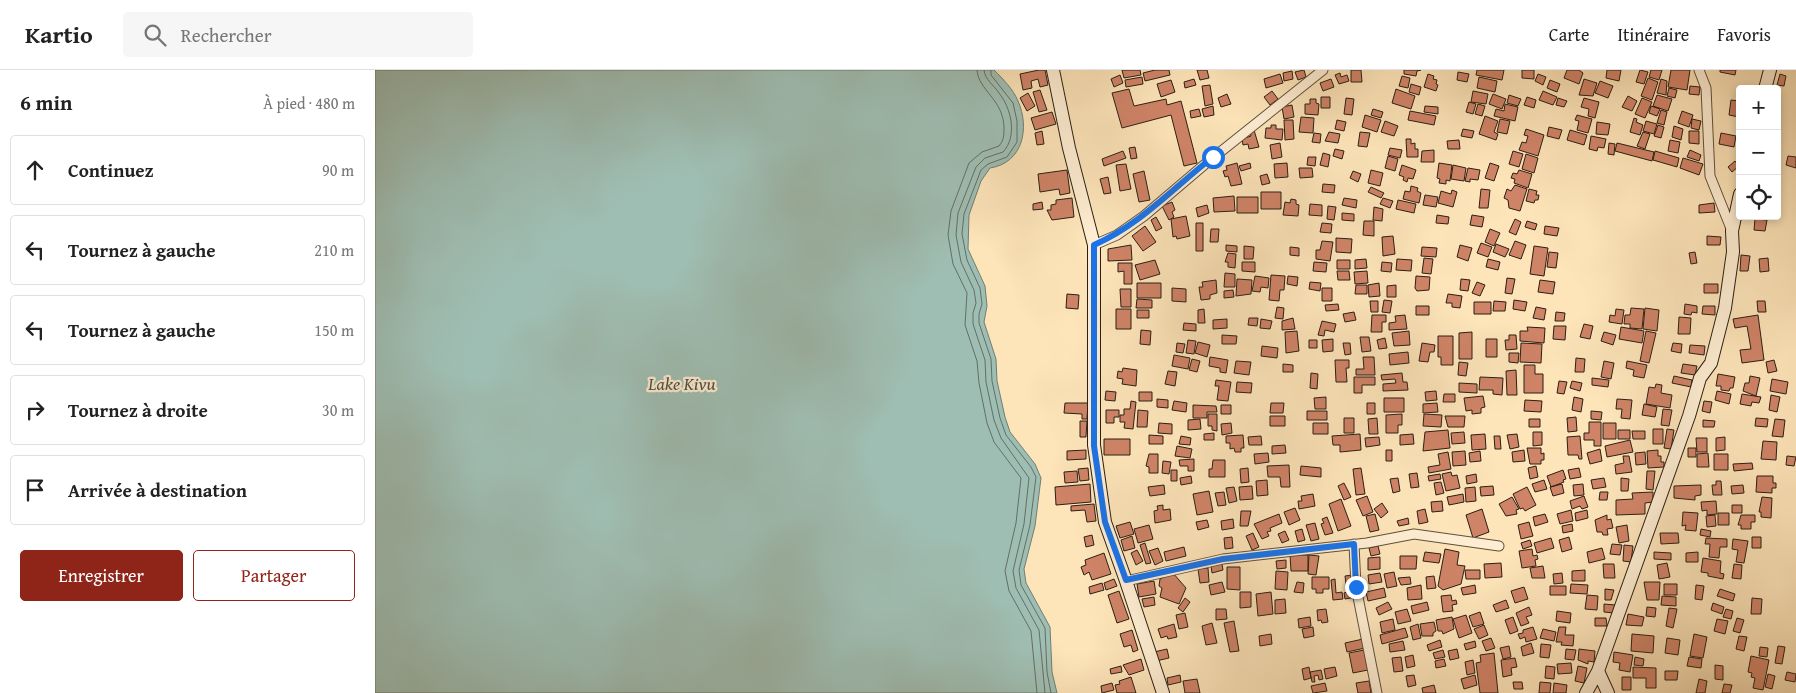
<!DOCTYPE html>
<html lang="fr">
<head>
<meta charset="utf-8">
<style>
  body { margin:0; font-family:"Gentium Book Plus",serif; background:#f6f6f6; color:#222 }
  .controls { position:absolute; right:15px; top:15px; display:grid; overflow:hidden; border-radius:5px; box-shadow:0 2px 8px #0003 }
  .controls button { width:45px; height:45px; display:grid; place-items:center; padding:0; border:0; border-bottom:1px solid #e0e0e0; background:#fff; color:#222; font:25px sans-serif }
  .stop { position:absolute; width:15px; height:15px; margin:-11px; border:4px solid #1a73e8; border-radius:50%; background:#fff }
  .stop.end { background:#1a73e8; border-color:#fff; box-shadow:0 1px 5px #0008 }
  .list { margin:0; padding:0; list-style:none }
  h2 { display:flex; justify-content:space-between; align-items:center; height:65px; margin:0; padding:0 20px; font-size:21px }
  h2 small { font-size:16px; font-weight:400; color:#767676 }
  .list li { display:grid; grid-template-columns:32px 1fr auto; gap:15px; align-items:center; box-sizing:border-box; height:70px; margin:0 10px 10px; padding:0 10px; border:1px solid #e0e0e0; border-radius:5px }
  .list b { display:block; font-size:19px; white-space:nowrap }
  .list em { font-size:16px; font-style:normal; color:#767676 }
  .actions { display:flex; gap:10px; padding:15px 20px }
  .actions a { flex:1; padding:11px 0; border:1px solid #8f2418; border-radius:5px; text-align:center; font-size:18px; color:#8f2418 }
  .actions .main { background:#8f2418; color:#fff }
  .icon { flex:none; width:28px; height:28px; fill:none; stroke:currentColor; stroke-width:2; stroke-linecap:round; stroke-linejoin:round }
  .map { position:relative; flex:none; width:1421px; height:623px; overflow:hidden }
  header { display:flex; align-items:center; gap:30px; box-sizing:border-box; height:70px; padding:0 25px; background:#fff; border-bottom:1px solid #e0e0e0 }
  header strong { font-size:24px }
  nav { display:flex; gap:28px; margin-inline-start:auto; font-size:18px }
  .search { width:350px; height:45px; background:#f6f6f6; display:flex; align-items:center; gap:12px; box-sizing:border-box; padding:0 18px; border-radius:5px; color:#767676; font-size:19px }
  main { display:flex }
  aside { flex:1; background:#fff }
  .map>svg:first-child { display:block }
</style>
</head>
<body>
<header>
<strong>Kartio</strong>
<div class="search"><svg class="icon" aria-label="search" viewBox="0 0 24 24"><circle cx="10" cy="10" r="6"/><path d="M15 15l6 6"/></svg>Rechercher</div>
<nav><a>Carte</a><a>Itinéraire</a><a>Favoris</a></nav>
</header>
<main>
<aside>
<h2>6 min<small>À pied · 480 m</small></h2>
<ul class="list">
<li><svg class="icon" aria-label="ahead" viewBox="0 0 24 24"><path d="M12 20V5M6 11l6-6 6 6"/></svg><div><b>Continuez</b></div><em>90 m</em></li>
<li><svg class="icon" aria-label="left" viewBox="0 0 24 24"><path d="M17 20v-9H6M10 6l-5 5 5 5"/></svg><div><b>Tournez à gauche</b></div><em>210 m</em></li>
<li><svg class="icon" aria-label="left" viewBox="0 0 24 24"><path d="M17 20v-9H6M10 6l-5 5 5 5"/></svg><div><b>Tournez à gauche</b></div><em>150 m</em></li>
<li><svg class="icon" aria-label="right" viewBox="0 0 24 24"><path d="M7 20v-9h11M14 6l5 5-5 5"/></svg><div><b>Tournez à droite</b></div><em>30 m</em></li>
<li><svg class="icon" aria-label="arrive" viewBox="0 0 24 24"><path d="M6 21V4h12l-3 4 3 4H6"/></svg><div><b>Arrivée à destination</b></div></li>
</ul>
<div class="actions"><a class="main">Enregistrer</a><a>Partager</a></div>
</aside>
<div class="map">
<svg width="1421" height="623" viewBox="0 0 1421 623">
  <rect width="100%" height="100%" fill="#fde4b9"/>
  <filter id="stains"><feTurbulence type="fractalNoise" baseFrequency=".004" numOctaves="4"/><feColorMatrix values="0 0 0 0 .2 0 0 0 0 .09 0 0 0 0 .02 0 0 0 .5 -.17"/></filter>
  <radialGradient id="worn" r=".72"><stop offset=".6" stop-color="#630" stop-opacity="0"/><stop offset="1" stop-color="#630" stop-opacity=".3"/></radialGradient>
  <!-- water -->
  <path fill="#9fbeb3" stroke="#707e73" d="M0 0H619C628 9 638 19 643 31 655 58 648 93 615 98L606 111 594 145 593 179 610 216 612 236 609 252 621 289 622 311 630 347 635 362 660 394 666 408 660 456 649 499 651 513 675 557 677 602 682 623H0Z"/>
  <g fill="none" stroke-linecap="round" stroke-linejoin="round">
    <!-- shore -->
    <path stroke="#646e64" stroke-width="1" d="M602 0C603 20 628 29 629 57 629 65 629 70 624 76L607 82 594 93 576 141 573 165 578 194 592 223 590 255 602 291 604 313 612 353 619 372 646 408 641 453 630 501 634 521 656 561 662 623
      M609 0C610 10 619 15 624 23 636 38 643 66 628 82L610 88 601 97 583 143 581 165 586 192 599 220 601 233 598 243V254L610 290 611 312 619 350 626 368 654 408 649 454 638 501 641 518 664 560 670 623
      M616 0V5L638 33 642 51V72L632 87 613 94 606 100 589 144 587 164 592 190 605 218 607 234 604 244V253L616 289 617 311 625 348 631 365 656 397 661 407 655 455 644 500 646 515 670 558 672 602 676 623"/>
  </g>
  <!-- building -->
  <path fill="#cf8367" stroke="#2a1f14" d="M664 0H670L673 15 665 17 663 9 656 11 657 18 648 20 645 4Z
    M747 0H765L766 5 749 8Z
    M780 0H794L795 5 770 11 768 3Z
    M822 0H832L834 8 825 10Z
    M929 0 931 7 923 10 920 2Z
    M976 0H986L987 12H976Z
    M1029 0H1046L1042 1 1041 6 1029 4Z
    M1102 0H1129L1127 10 1101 5Z
    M1147 0H1159V9L1147 8Z
    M1192 0H1204L1208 3 1204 14 1189 8Z
    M1232 0H1246L1244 11 1231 8Z
    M1265 0 1273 2 1269 14 1261 12Z
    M1276 0H1287L1284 10 1274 7Z
    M1296 0H1315L1312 20 1293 17Z
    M1345 0H1361L1360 5 1345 2Z
    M917 1 918 9 909 11 908 3Z
    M1083 2 1094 4 1092 12 1082 10Z
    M965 3 966 7 972 5 974 11 964 14 960 5Z
    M905 4 908 13 891 18 889 9Z
    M1053 4 1059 6 1058 9 1062 10 1061 14 1063 15 1061 21 1049 17Z
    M1163 4 1171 7 1168 15 1160 11Z
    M1405 4 1411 6 1409 16 1402 15Z
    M745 5 748 13 739 17 736 9Z
    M1027 6 1035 8 1033 18 1024 16Z
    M767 7 768 14 751 17 750 10Z
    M1104 7 1122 11 1120 22 1102 18Z
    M1273 8 1283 12 1277 30 1266 26Z
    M819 9 821 15 810 18 809 12Z
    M956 9 959 17 948 21 945 13Z
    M1209 9 1222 13 1218 26 1204 25Z
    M1286 9 1292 11 1291 25 1282 23Z
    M796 10 800 22 786 27 782 14Z
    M1175 10 1185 14 1182 22 1172 18Z
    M1225 11 1238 16 1233 28 1220 23Z
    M1036 14 1046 17 1044 25 1034 22Z
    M835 15 838 34 830 36 827 16Z
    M1315 16 1325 17 1324 25 1314 24Z
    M1294 18 1302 20 1300 28 1292 26Z
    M754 19 759 36 791 29 792 35 806 31 822 93 809 96 796 45 747 58 737 23Z
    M1021 19 1040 26 1036 39 1017 33Z
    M665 20 672 40 664 42 658 22Z
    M897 21 903 29 895 35 889 27Z
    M1098 21 1113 24 1111 34 1096 32Z
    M1168 21 1182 27 1178 35 1164 30Z
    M653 23 660 36 652 41 645 28Z
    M852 24 856 34 846 37 843 28Z
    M1118 24 1131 29 1127 39 1114 34Z
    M1134 25 1146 29 1143 36 1132 33Z
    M1282 25 1297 29 1293 41 1278 36Z
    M1253 26 1262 31 1257 41 1247 37Z
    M946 27H955V38H946Z
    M1152 27 1161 30 1159 38 1149 35Z
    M971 28 979 29 977 45 969 44Z
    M1183 28 1192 31 1189 37 1181 35Z
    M1209 28 1224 32 1220 48 1213 46 1214 39 1206 37Z
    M1267 28 1277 32 1270 48 1260 44Z
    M935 29H941V33L944 34 943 45 930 44V34H935Z
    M1356 30 1365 31 1364 47 1354 45Z
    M1094 32 1101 34 1098 44 1091 42Z
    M1103 34 1110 36 1107 46 1100 44Z
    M1130 34 1143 37 1140 51 1119 46 1121 39 1129 41Z
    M917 35 919 47 909 49 907 37Z
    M838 36 839 45 829 47 827 39Z
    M1050 36 1063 37V44L1049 42Z
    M1276 36 1285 39 1282 46 1274 43Z
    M824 39 826 46 816 48 815 41Z
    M998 39 1008 42 1006 48 996 45Z
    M1286 40 1292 42 1289 55 1282 53Z
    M1035 41 1061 46 1059 55 1033 50Z
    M1307 41 1318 45 1314 57 1303 53Z
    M677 42 681 54 660 60 656 48Z
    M990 45 1006 50 1002 62 987 57Z
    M1202 45 1217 49 1213 63 1202 60 1204 51 1200 50Z
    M1110 46 1123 51 1119 62 1123 64 1121 70 1104 64Z
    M926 47 939 48 938 63 924 62Z
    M1259 48 1262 49 1261 52 1268 55 1265 65 1255 62Z
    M1125 49 1135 51 1132 64 1122 62Z
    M1317 49 1326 51 1324 60 1316 58Z
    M909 50H918L919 69 910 70Z
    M962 50 971 52 969 61 960 59Z
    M1010 51 1023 56 1019 66 1006 62Z
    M1271 51 1282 54 1279 64 1268 61Z
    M1222 52 1235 54 1233 65 1221 64Z
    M896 55H901V59H908L907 70 890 68 891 58H896Z
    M1283 55 1289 57 1286 68 1279 66Z
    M1299 56 1308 59 1306 70 1297 67Z
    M1174 57 1187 60 1184 69 1172 66Z
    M1088 59 1099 61 1097 68 1086 66Z
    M1151 59 1169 65 1163 86 1144 80 1147 72 1151 73 1153 66 1149 65Z
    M879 60 884 77 874 79 873 74 868 75 867 69 876 66 875 61Z
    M1195 60 1212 65 1209 75 1192 70Z
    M667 61 669 74 662 75 660 63Z
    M1314 61H1324V74L1314 73Z
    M954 62 965 64 963 73 950 71Z
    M985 62 995 63 992 77 983 76Z
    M1268 62 1275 64 1270 79 1262 76Z
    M939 63 946 64 945 73 937 72Z
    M1346 63 1361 66 1359 77 1344 74Z
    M1216 66 1231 69 1229 78 1223 77 1222 81 1214 79Z
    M1031 69H1036V74L1040 73V79H1043V87H1032Z
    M1084 70 1085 79H1073L1072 71Z
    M1295 70 1305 72 1303 83 1293 81Z
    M905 73 907 87 897 89 895 75Z
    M1234 73 1240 74 1239 85 1233 84Z
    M1242 73 1279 82 1277 91 1240 81Z
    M760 77 762 88 756 89 754 78Z
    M1015 78 1027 80 1025 88 1013 85Z
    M960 79 969 81 967 89 958 86Z
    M1059 80V92H1046L1047 81Z
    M1315 80 1326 85 1324 91 1312 87Z
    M748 81 751 88 729 96 727 89Z
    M1138 81 1148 84 1144 97 1134 94Z
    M1280 81 1304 88 1302 97 1278 90Z
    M948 83 955 85 953 97 945 95Z
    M1151 84 1163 88 1159 103 1147 99Z
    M1013 86 1023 89 1020 101 1010 98Z
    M1413 86 1421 87V98L1411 95Z
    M933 87H941L940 96 932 95Z
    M1308 88 1328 94 1324 105 1305 98Z
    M1360 91 1364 96 1357 102 1353 97Z
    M862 93 867 114 856 116 853 106 850 107 848 101 852 100 851 96Z
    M875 93 876 98 866 101 864 96Z
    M912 93 913 107 900 108 899 94Z
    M1064 93 1077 95 1075 111 1071 110V114L1064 113 1065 109 1062 108Z
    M1115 93 1124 96 1119 111 1110 108Z
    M751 94 756 119 745 121 741 95Z
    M1027 95 1041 100 1038 109 1033 108 1032 112 1028 110 1029 107 1024 105Z
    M1078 95 1091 98 1089 111 1076 109Z
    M924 98H937L938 107 925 108Z
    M1093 98 1105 100 1103 110 1095 109V112L1090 111Z
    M692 100 695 123 685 125 684 119 665 122 663 104Z
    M996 100 1008 103 1005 116 993 113Z
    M1144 100 1157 104 1153 118 1139 113 1140 109 1136 108 1138 103 1142 104Z
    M769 101 775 130 764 132 758 104Z
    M978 101 986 104 983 112 975 108Z
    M892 104 895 113 887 115 885 106Z
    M733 107 736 123 729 124 725 109Z
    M948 114 960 115 959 123 947 122Z
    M1140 115 1152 119 1145 141 1134 138 1133 130 1129 128 1132 119 1136 121Z
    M1036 116 1043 118 1042 121 1046 123 1044 133 1028 129 1030 121 1035 122Z
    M996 117 1009 123 1006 128 993 122Z
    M1106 119 1115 120 1113 138H1104Z
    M1154 119 1162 121 1161 125H1164L1163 130H1160L1159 133 1151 131Z
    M1077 120 1082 122 1078 137 1063 133 1066 121 1076 124Z
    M886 122H906V139H886Z
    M1050 125 1063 127 1061 137 1048 135Z
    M859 126 860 141 839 142 838 128Z
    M862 127H883V143H862Z
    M697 128 699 147 677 150 672 140H676V135L681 134V130Z
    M969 128 982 130 981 138 967 135Z
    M1008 128 1018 131 1015 138 1005 134Z
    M916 129 921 130V134L924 135 923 146 908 145 910 132 915 133Z
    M1023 130 1041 134 1039 143 1021 139Z
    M667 132 668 139 658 140V134Z
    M797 132 800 140 797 142 799 147 794 150 787 136Z
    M1339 133 1340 142 1324 143V135Z
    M935 134 947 135V146L934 145Z
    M832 135 834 143 823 147 821 138Z
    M953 136 961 137 959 150 952 149Z
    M999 137 1008 139 1007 151 998 150Z
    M967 143 979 144V151L967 150Z
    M1062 145 1074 147 1073 154 1061 153Z
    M1097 145 1109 147 1107 157 1095 155Z
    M811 146 815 166 802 169 801 166 798 167 796 149Z
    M781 147 787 158 781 161 776 150Z
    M1140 149 1146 152 1141 165 1134 162Z
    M1380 149 1392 150 1390 161 1379 160Z
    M989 151H999V166L988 165Z
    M1152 151 1162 154 1160 160 1150 157Z
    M821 153H828V181H821Z
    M947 153 957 154 956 163 945 162Z
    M770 156 781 172 768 181 757 166Z
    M1170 156 1184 158 1182 166 1169 164Z
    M836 159H844L843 172H835Z
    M1115 159 1125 163 1119 176 1110 172Z
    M1018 166 1020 184 1008 186 1007 167Z
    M1332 166 1346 167 1345 175H1332Z
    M961 168 977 169 976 183 961 182Z
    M947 171 958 172 955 191 941 189V180H945Z
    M1140 171 1151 175 1146 189 1134 185Z
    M1106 173 1117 177 1113 187 1102 183Z
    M1121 174 1134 179 1130 187 1118 182Z
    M756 175 757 190 733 191V179Z
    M851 175 862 176V182L851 181Z
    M1085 175 1097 178 1093 191 1082 187Z
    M869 176 879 177 878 189H869Z
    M1159 176 1173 178 1169 206 1155 204Z
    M915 177 924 178V186L915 185Z
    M1047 177 1062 178 1061 187 1046 186Z
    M1174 182 1183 183 1181 198 1172 197Z
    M1320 182 1322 193 1316 194 1314 183Z
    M853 183 861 184 860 198 853 197V192H850Z
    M1366 185 1375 186 1373 201H1365Z
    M1049 188 1058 189 1056 204 1047 203Z
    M1393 188 1394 201 1385 202 1384 189Z
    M991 189 992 198 980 199V190Z
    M1022 189 1037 190 1036 201 1021 200Z
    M1113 189 1125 192 1123 200 1111 197Z
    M780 190 785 204 765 210 760 195Z
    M962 190H975V199H962Z
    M867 192H880V202L867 201Z
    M939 192 952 193 951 202 938 201Z
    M1007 192 1017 193 1016 202 1006 201Z
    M743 193H757V214H749V201L743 202Z
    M962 201H974L975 210H963Z
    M992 201 993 213 980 214 979 202Z
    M850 203 860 204V217H849Z
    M896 205 910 206 909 220H905L904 231 894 230Z
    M880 206 894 208 893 218 886 217 885 222 877 221Z
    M913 206 923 207 922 216 912 214Z
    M1041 206 1055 207 1054 220 1042 221 1040 218Z
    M1132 208 1140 209 1137 224 1130 223Z
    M862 209 877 210 876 224 861 226Z
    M1086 209 1095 210 1093 221 1085 220Z
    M841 210 842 223 835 225V229L826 230 824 217H828L827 212Z
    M1165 210 1180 212 1178 224 1163 222Z
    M935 212 946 213 945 221 934 219Z
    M1102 212 1110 215 1105 226 1097 223Z
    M762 213H786V228H762Z
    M1004 213 1005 226 994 227 993 215Z
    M1329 214H1343V223H1329Z
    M981 215H992V224H980Z
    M1021 215V227H1012V216Z
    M797 218 811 219V232L797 231Z
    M947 218H957V231H947Z
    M745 219H756V237H746Z
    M858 220 859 227 849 228V221Z
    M692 224 704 225 703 239 691 238Z
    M1073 224 1087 226 1085 238 1077 237V233H1071Z
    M762 229 777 230V238H761Z
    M1009 230 1017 231 1015 243 1007 242Z
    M1139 230 1152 232 1150 241 1138 239Z
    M995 231H1003V242H996Z
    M1119 231 1131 232 1130 241H1118Z
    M1382 231H1390L1391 242H1383Z
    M1099 232H1116V244H1099Z
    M963 234 964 240 951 241 950 235Z
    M1310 234 1322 236V243L1317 242 1316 245 1309 244Z
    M1041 236H1054V245H1041Z
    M1328 236H1340V245L1327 244Z
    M902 237 909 238 908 249 900 248Z
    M1161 237 1171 239 1169 250 1158 248Z
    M1256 238 1269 239 1267 259 1255 258V254H1249L1250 245H1255Z
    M1270 238 1284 240 1282 261 1268 259Z
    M741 239H756V259H741Z
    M829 239 830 253H823V240Z
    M1241 239 1249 240 1247 254 1234 252 1235 245 1240 246Z
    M762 240H774V248H762Z
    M979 242 981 250 970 252 968 244Z
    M1181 242 1190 243 1189 251H1180Z
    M997 245H1011V252H1007V262H996Z
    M1030 245 1032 259 1014 260V253L1021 252 1020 246Z
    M1383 245 1389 290 1367 293 1365 280 1376 279 1372 256 1360 258 1358 249Z
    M1304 247 1316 248 1315 264H1303Z
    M874 248H883L882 256 873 255Z
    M918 248 920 259 907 260V251Z
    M852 249V258L838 259V250Z
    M886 249 897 251 895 259 885 258Z
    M947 251 961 254 959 262 950 260 949 266 943 265Z
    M809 253 821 254V261L808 260Z
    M1209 254 1218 256 1215 269 1205 267Z
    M1179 256H1191L1190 270 1178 269Z
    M1152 257 1170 258 1169 273 1145 271V261H1153Z
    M1246 257 1269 261 1267 273 1244 269Z
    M766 260 776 261 775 275 765 274Z
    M922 261 924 281 911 283 910 262Z
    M1034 261 1035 275 1019 276 1017 263Z
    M1271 261 1281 263 1274 293 1265 291Z
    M1097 262V289H1084V263Z
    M1229 262 1241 265 1238 275 1226 271Z
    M847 265 862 266 861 274H847Z
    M1134 265H1141L1142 279 1131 280 1130 270H1134Z
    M1063 266H1078V295H1066V287H1063Z
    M985 267H994L996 281 987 282Z
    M1010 268 1012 278 1004 279 1002 270Z
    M958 269V281L948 282 947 270Z
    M1111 269H1122V287H1111Z
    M813 270 821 271 819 284 811 283Z
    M934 270H942V278H934Z
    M823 272 835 275 832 287 820 283Z
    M802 273 810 274 808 283 801 282Z
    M968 273H975L976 284 970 285Z
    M1047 273 1060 275 1059 282H1055L1053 292 1044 291Z
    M1146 273 1167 274 1166 293 1145 292Z
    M1298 273 1307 274 1306 283 1296 281Z
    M1315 275 1330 276 1329 285 1314 283Z
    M887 276 903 278 902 288 886 286Z
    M1033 282 1034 293 1015 295 1014 284Z
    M1134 283H1144L1143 293 1134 292Z
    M799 285 815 288 813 299 797 296Z
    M835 287 853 290 851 303 845 302V298L834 296Z
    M988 287H999L1000 305H981V299H989Z
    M1201 288 1210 289 1209 302H1200Z
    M817 289 825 291 822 302 814 300Z
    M960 290H974V298H971L972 312H961Z
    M1399 290 1402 301 1393 303 1391 292Z
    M861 291 876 292 874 305 859 303Z
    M1229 291 1239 293 1236 309 1226 307Z
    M1252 291 1272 295 1269 308 1258 306 1259 300 1251 298Z
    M1084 292 1093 293 1091 306 1083 305Z
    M908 294 918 295V302H908Z
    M1308 294 1322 296 1320 305 1306 303Z
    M1149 295H1160V304H1168V323H1149Z
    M748 298 762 300 761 316 747 314 748 309 742 308 743 301 747 302Z
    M1141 300 1142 325H1132L1131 301Z
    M793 301 802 302 800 316 790 314Z
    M936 303 943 304 942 319 935 318Z
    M1027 303 1028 312H1032L1033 320 1008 321V314L1021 313 1020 309 1007 310 1006 305Z
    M1343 304 1360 307 1358 318H1355L1354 321 1346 320V316H1341Z
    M1299 306 1317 310 1316 317 1297 313Z
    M1375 306 1385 308 1381 326 1368 321 1370 313H1374Z
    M979 307H1000V315H987V323H979Z
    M1105 307 1128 308 1127 325 1118 324V320H1104Z
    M1217 308 1234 310 1233 317 1217 315Z
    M1397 309 1413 312 1411 324 1395 321Z
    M841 310 856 312 853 331 842 330 844 316H840Z
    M1184 311 1192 312 1189 324 1182 323Z
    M1197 311 1207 313 1205 321 1195 318Z
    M862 312 877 313 876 323 861 322Z
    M1084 313 1102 314V323L1084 322Z
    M1281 314 1287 315 1286 323 1297 325 1295 338 1271 334 1274 317 1280 318Z
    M731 321 741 322 740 331 730 330Z
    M1061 321 1062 330 1051 331 1050 322Z
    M1342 321 1356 324 1354 334 1340 330Z
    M764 322H777V331H764Z
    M1069 324H1080V332H1068Z
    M1367 324 1386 327 1384 333 1377 332 1376 336 1365 334Z
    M1396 325 1405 327 1402 342 1394 340Z
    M1108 326 1110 337 1106 338V343L1097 344V340L1091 341 1089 328Z
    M951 327V339H940L939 328Z
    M1199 327 1208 329 1206 342 1197 340Z
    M1009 328H1029V342H1009Z
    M782 329 793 330V338L782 337Z
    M1242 329 1257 330 1255 349 1246 348 1247 339H1241Z
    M1150 330 1167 331 1166 342 1149 341Z
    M756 331 761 332 758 359 749 358 750 352H745V345H749V339H755Z
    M799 331 812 333 811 342 797 340Z
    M1329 331 1337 332 1335 343 1327 341Z
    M690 333H713L712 349H707V344L689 343Z
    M896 333H909L908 343H895Z
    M992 333H1000V344H992Z
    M1062 333 1063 342 1048 343V334Z
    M1269 334 1282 337 1280 347 1267 345Z
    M818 335 841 336 842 342H832V348H818Z
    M846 335H856V344H846Z
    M1288 339 1297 340 1294 356 1286 355Z
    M731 340H744V347H739V353H731Z
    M763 340 773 341 772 357H762Z
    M932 341H952V350H932Z
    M1216 341 1227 342 1226 350 1216 349Z
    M833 344H842V361L837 360V356H833Z
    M1027 344V355H1023V363H1011V345Z
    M1049 344 1067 345 1066 357 1048 356Z
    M895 346H910V356H895Z
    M1070 346H1090L1089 357H1073Z
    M1201 347 1202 361 1193 362 1192 348Z
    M969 348H979V363H969Z
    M1002 348 1003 364H994L993 349Z
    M1381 348 1393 349 1392 357 1380 356Z
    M825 349 826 359 813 360V350Z
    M1154 349H1165V357H1154Z
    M1400 349 1410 350 1408 367 1397 366Z
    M1328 350 1340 351 1339 357H1328Z
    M705 351H712L711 367H705Z
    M1214 352H1226V376H1219V370H1209V363H1214Z
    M784 353 797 354V364L783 363Z
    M856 353 857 363 847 365 846 354Z
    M938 353H953V364H938Z
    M1228 353H1241V369H1228Z
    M1278 359H1288V374H1278Z
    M1292 359 1299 360 1296 379 1289 378Z
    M1073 360 1075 378 1048 381 1050 362Z
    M1243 360H1255V369H1243Z
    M1257 361H1270V369H1258Z
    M1089 362 1090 373 1077 374 1076 363Z
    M1158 362H1167V375L1158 376Z
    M839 363V370H829V364Z
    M985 364 986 380 965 382V375H958L957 366Z
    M1038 364 1039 374 1025 375V365Z
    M1110 364 1111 379 1097 380 1096 365Z
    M1142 364 1144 377 1135 379 1132 365Z
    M774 365 788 366V374H774Z
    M868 365 869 378H866V382H860L859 378 855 379V373H851V366Z
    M806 366 816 368 815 375 804 374Z
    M886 366 887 375H874L873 367Z
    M1119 366H1125L1126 379H1120Z
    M1205 366 1207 389H1204L1203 385H1193L1192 367Z
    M1004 367 1005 375 991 377 990 368Z
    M1350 367V380L1341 381V368Z
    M1321 368H1332V382H1322Z
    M729 369H755V385H729Z
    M1255 370 1258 382 1232 387 1230 376Z
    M1388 371 1402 372 1401 390 1386 389Z
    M910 375 911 383 897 384V376Z
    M802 376 817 379 815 388 800 386Z
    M1152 378H1166V384L1169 383V390H1166V394H1155Z
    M1313 378H1321V387H1313Z
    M1225 379 1227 391 1215 394 1212 383Z
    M711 380V389L692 390V381Z
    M1011 380H1017V391H1011Z
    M1149 380 1150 391 1138 392 1137 382Z
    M1283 380V386H1286V392H1289V397L1273 398 1272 381Z
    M1090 381 1091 395 1078 396 1077 382Z
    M1105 381 1106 391 1095 392 1094 383Z
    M1073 382 1076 399 1054 403 1053 397 1065 395 1063 384Z
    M1270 382 1271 394 1261 395 1260 383Z
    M893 383 894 392 880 394 879 384Z
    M1333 383 1334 397H1322V384Z
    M774 384H783V403H774V397L771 396Z
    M1339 384H1353V400H1339Z
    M1248 386H1254L1257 402 1241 404 1240 395 1249 393Z
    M1412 386 1421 387 1419 396 1411 395Z
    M819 389V401H813V396H805L804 390Z
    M838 390H850V407H834V399H837Z
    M788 391 796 392 794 404 787 403Z
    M1377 393 1378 399 1359 401 1358 394Z
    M914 395 915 417H906L905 407H893L892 396Z
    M926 396 946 398V407L925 405Z
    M1161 396 1163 407 1155 409 1153 398Z
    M713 398 714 410 705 411 703 399Z
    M873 398 874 412 866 413 865 399Z
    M986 398 990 424 981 425 978 399Z
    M1204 398 1206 407 1195 409 1193 400Z
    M796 400H802V411H796Z
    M1188 400 1191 409 1188 410 1189 412 1176 417 1172 406Z
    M702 401 703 412 690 413 689 402Z
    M1272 401H1280L1278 420 1271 419Z
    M1076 402 1077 406 1082 405 1085 418 1071 421 1067 404Z
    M1042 403 1044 417 1036 418 1034 404Z
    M1065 404 1066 409 1054 411 1053 406Z
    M1101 404 1102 412 1092 414 1091 406Z
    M816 406 817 413 806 415 805 408Z
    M1382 406H1398V413H1401V418H1397V423L1381 422Z
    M1023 408 1025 421 1018 423 1015 409Z
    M1229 408 1231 417 1218 419 1216 410Z
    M1246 408 1254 409 1253 421H1246Z
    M892 410 893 425 882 426 881 411Z
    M1169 410 1172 419 1160 422 1157 414Z
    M1341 411H1346L1347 425H1338L1337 415H1341Z
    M1066 412 1069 423 1061 425 1059 413Z
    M969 413 976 427 969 430 963 416Z
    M715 414 716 432 681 435 680 417Z
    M1187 414 1189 423 1178 426 1175 417Z
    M1208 414 1209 425 1199 426 1198 415Z
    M789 415 790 424 775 426 773 417Z
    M1326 415V425L1320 426V430L1299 428V416Z
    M1368 415 1369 423 1357 424 1356 416Z
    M877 416 878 429 865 430 864 417Z
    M1118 416 1119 425 1106 426 1105 417Z
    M859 417 862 431 854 433 851 418Z
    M1100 417 1101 431 1091 432 1090 418Z
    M1152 417 1161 435 1150 441 1148 438 1145 439 1138 424Z
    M834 421 838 442 822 445 818 424Z
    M849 422 851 435 843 436 840 423Z
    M1225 422H1233L1232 430H1224Z
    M1278 422V432L1270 433V444L1241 445V430L1258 429 1257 423Z
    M938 424 940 436 924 439 923 431H927L926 426Z
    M1088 424 1089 432 1074 435 1072 427Z
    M992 426 998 442 988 446 981 430Z
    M1209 426 1213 437 1207 439 1205 436 1197 439 1195 431Z
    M1137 427 1144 439 1141 440 1142 444 1131 446 1124 434Z
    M1387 427 1397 428 1396 448 1386 447V442H1384Z
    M966 429 976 456 963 461 954 434Z
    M1067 431 1068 441 1057 442 1056 432Z
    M1341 431 1342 444 1332 445V440L1327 441 1326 432Z
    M1007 433 1013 442 1006 448 999 439Z
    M719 434 721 451 712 452 710 440 696 441V436Z
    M788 435V440L795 439 796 450 780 453 779 441 783 440 782 436Z
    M1357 435H1367V443H1357Z
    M920 438 925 450 914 455 909 442Z
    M1050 439 1053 452 1044 454 1042 441Z
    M1107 439 1114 462 1098 468 1091 445Z
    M1196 440 1198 451 1185 454 1182 444Z
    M1212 440 1213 448 1201 451 1200 443Z
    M866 441H876L873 456H865Z
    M1308 442 1323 443 1321 461 1310 460 1311 455 1307 456Z
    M1343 443H1354V455H1343Z
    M904 444 907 453 895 458 896 461 892 462 894 466 887 469 879 454Z
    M1000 444 1004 460 995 462 991 446Z
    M1170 444 1173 452 1160 456 1158 447Z
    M1232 445V450L1236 449 1238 458 1232 459 1233 465H1228L1227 462H1222L1220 450Z
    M1340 445 1341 456 1332 457 1331 446Z
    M1366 445H1380V452H1376V459H1366V455H1363Z
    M952 447 958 463 950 465 946 454 949 453 947 449Z
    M1033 448 1034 454 1024 456 1022 451Z
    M858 449 859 458 847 460 846 451Z
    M832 450 834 457 823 460 821 452Z
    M755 452 759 464 745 468 741 456Z
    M1154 452 1158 466 1146 469 1143 455Z
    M940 453 944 469 936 471 931 455Z
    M1197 454 1198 461 1188 463 1187 456Z
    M774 455 778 469 763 473 759 459Z
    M1252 455 1254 471 1244 473 1241 457Z
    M927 459 930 470 923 472 920 461Z
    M1326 459 1336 461 1335 467 1325 465Z
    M910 461 914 470 907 473 903 464Z
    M878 463 884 477 877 480 871 466Z
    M1285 463H1303L1304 473 1286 474Z
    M717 465 719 475 711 477 709 467Z
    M757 466 760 478 749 481 746 470Z
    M857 467 858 478 850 479 849 468Z
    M1194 467 1197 479 1187 482 1184 470Z
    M1377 467H1386V478H1377Z
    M1176 468 1179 478 1162 483 1159 473Z
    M1331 468 1352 469V477H1345L1344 488 1334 487 1335 474H1330Z
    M1358 469 1373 471 1369 493 1361 492 1363 480 1357 479Z
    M1155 470 1157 476 1148 479 1146 473Z
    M770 473 776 493 771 494 765 475Z
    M1237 474 1247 475 1245 485 1235 484Z
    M1249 475 1258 476 1256 492 1248 491Z
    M1003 476 1005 484 996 486 994 478Z
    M809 477 811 486 791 491 789 482Z
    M783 478 788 491 780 495 774 481Z
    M1227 478 1230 489 1214 493 1212 482Z
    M1070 479 1084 482 1082 495 1090 496 1086 514 1068 520 1063 516Z
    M1157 479 1158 486 1162 485 1163 489 1160 490 1161 496 1147 498 1144 481Z
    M762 480 768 491 761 495 756 483Z
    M1050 482 1066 484 1064 493 1048 491Z
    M1279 482 1296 483V490L1279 489Z
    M1323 482V492H1311V483Z
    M729 483 736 504 717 510 714 502 709 505 706 497 711 495 710 490Z
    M915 485H933V501H916Z
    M934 485 944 486 941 505 933 504Z
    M1025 486H1042L1041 499H1025Z
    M1005 487V499L993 500V488Z
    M1328 488 1346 491 1345 503 1349 504 1348 509 1333 506V503L1326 502Z
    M911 490V498L902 499 901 491Z
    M1126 493 1127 507 1110 508 1109 494Z
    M1292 493 1295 507 1284 509 1282 495Z
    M847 494 848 500 837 503 836 496Z
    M1228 494H1239L1240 508H1229Z
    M1359 494 1367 495 1366 509 1357 508Z
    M1168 496 1170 508H1157L1155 498Z
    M852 497H865V520L852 519Z
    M833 498 834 512 825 513 823 499Z
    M1090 500H1105V509H1091Z
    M1210 500V511H1197V501Z
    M901 501 913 502 912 520 900 519Z
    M1019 502 1022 516 1012 518 1009 504Z
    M798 503 811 518 804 534 785 527 787 518 784 516 785 509Z
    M1005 503 1007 512 994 514 993 505Z
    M1187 503 1188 513 1179 514 1178 504Z
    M978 505 981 527 970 529 969 523 972 522 970 506Z
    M1059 506 1061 518 1052 519 1051 507Z
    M937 507H954V519H948V523H941V519H937Z
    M1035 507 1036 514 1026 515 1023 508Z
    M739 509 742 516 731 520 729 513Z
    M960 509 961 523 967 522 968 529 958 530 956 510Z
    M779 511 781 524 764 527 762 514Z
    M847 512 850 522 836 525 834 515Z
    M922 512 929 513 928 523 919 522Z
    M1269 512H1285L1284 530H1272Z
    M727 513 729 520 715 524 714 517Z
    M1196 514 1213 515 1212 524 1195 523Z
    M1289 514H1302V525H1289Z
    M1046 515 1047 529 1033 530 1032 518Z
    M1100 515 1101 523 1088 525 1086 518Z
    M1321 515 1329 516 1327 530 1320 529Z
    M1175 516H1191V525H1175Z
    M1149 517 1153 529 1140 533 1136 521Z
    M1009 518 1011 527 993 531 991 522Z
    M1230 519 1239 520 1236 530H1230Z
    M1345 519 1360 524 1358 531 1342 526Z
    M744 521 754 549 742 553 733 525Z
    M865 522H876V537L865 538Z
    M896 522 898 544 883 546 881 524Z
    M1076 525 1077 531 1081 530 1082 534 1077 535 1078 541 1068 542 1066 526Z
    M1212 525 1223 526 1222 540 1210 539Z
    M1287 526 1301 527V536L1286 535Z
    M779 527 780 535 769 537 767 529Z
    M810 528 815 532 808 542 803 538Z
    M1377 528 1387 529 1386 544H1376Z
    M910 529 911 543 900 544V530Z
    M1131 530 1134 538 1121 542 1118 535Z
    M1013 532 1017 539 1004 545 1001 538Z
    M1052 532 1054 540 1038 544 1036 536Z
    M1338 533 1349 537 1347 544 1336 540Z
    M1229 534 1240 535 1239 543 1229 542Z
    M1154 537 1157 545 1151 547 1154 553 1146 556 1141 543Z
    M1272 537 1281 538 1280 547 1271 546Z
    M1294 538 1302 539 1298 558 1291 556Z
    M841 539H851L852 549 841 550Z
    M951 539 953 552 947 553 946 550 943 551 942 540Z
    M1032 539 1036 551 1023 554 1020 542Z
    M1351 539 1358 541 1356 549 1348 547Z
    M1182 541 1196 543 1195 553 1181 551Z
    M1105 542 1109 554 1098 557 1094 546Z
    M810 543 813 557 804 559 801 545Z
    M1253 544 1269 547 1267 556 1251 555Z
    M1091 545 1097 563 1084 568 1078 549Z
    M935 547 936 556 924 558 923 549Z
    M1077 547 1079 559 1068 564 1067 561H1063L1061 550Z
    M1138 547 1143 561 1135 564 1130 550Z
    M1220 548H1231L1232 556H1220Z
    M1362 548 1369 550 1365 563 1358 561Z
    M1018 549 1020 560 1007 563 1005 552Z
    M1342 549 1353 551 1350 564 1339 561Z
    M859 551 864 581 855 582 849 553Z
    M1059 552 1061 561 1058 563V566H1047L1045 554Z
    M837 553 842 573 831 575 827 556Z
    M799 554 802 567 793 569 792 566 786 568 783 559Z
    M1043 554 1046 568 1038 570 1035 557Z
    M1109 555 1113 565 1104 569 1099 559Z
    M938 557 939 566 929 568 927 559Z
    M1158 557 1162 569 1151 572 1150 567 1145 569 1143 564 1148 563V560Z
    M1184 557H1191L1190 565H1199L1198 576 1186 575 1187 572H1181Z
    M1030 558 1033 567 1007 574 1005 565Z
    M1168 559 1181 562 1179 571 1165 568Z
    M757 560 763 580 758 582 756 575 749 577 745 564Z
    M896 564 897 574 885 576 884 566Z
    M1257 564 1279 566 1278 583 1256 581Z
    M1319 564 1332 567 1328 588 1315 586Z
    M1364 566 1372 567 1369 581 1361 579Z
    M1116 568 1120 578 1111 581 1107 571Z
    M1292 568 1305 570 1303 585 1290 583Z
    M988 569 990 578 972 582 970 573Z
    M1065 570 1067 577 1054 581 1052 575Z
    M1028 571 1030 580 1015 582 1014 574Z
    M1100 571 1101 577 1091 580 1089 574Z
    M1156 573 1159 583 1148 586 1146 577Z
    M1166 574 1176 575 1174 588 1165 587Z
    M1134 576 1136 587 1128 589 1125 578Z
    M1403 576 1410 577 1407 594 1400 593Z
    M1385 577 1393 578 1392 587 1384 586Z
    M792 579 794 588 781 591 779 582Z
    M1082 579 1084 588 1075 590 1073 581Z
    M1191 579 1201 580 1199 590 1190 589Z
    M1204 579 1220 581 1219 592 1213 591V594L1203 590Z
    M989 580 993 600 978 603 974 583Z
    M1068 580 1070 587 1060 589 1058 583Z
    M1239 582 1258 585 1255 602 1244 600 1245 593 1238 592Z
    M1119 583 1123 623H1105L1101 593 1106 592 1105 585Z
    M1038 585 1040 596 1032 598 1030 587Z
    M1376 586 1394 590 1388 620 1378 618 1380 608 1376 607 1377 603 1373 602Z
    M1026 587 1028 601 1019 602 1017 588Z
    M1260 587 1269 589 1268 596 1259 595Z
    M1314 587 1327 589 1326 598 1312 596Z
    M1140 588 1142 597 1136 598 1137 605 1128 607 1126 590Z
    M766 589 769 600 754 605 748 595Z
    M1069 589 1071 596 1061 598 1060 591Z
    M1098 590 1100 603 1092 605 1090 592Z
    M1196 593 1197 603 1183 604 1182 594Z
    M1340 595 1348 596V610L1340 609Z
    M746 596 747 602 736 604 735 599Z
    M1171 596 1180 597 1179 609 1170 608Z
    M1203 596 1212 598 1209 613 1200 611Z
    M934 597 936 608 929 610 927 599Z
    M960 597 962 606 951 609 949 599Z
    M1258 597 1281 598V618H1271V608H1258Z
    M946 600 948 609 944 610 943 605 939 606 940 612H937L935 602Z
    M1290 601H1303L1302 610H1290Z
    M1412 602 1421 604 1420 612 1410 610Z
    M1393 604 1400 606 1397 619 1390 617Z
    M805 605 806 612 793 615 792 608Z
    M1039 605 1041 615 1033 617 1031 606Z
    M1100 605 1102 615 1089 619 1086 609Z
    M756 607 761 623H742L740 615 745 614 744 611Z
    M1247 607H1256V620H1247Z
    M822 609 825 623H810L808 611Z
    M1324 609 1332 611 1330 623H1321Z
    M994 611 996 623H983L981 613Z
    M1138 612H1147L1148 619H1139Z
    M1165 612 1176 613 1175 623H1164Z
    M737 613 739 620 727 623 726 616Z
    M950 613 952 621 938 623 936 616Z
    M1179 613 1192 615 1191 623H1178Z
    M1349 614 1357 615 1355 623H1347Z
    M1059 615 1061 623H1048L1047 618Z"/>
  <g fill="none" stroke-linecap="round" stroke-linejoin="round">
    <defs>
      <path id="street" d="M1324 0 1331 18 1335 106 1357 161
        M719 175 742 165 769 146 829 95 948 0
        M979 474 981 517 1002 623
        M751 511 848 489 992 473 1039 464 1124 476"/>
      <path id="secondary" d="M678 0 694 78 719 175V375L730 452 751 511 788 623
        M1390 19 1395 0
        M1223 601 1233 623
        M1211 623 1223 601 1314 346 1325 308 1336 293 1350 238 1358 182 1357 161 1365 124"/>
    </defs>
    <!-- street casing -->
    <use href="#street" stroke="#5f503d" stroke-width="11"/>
    <!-- secondary casing -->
    <use href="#secondary" stroke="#2a1f14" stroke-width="14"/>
    <!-- street -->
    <use href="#street" stroke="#feedd2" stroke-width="9"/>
    <!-- secondary -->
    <use href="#secondary" stroke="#feedd2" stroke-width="12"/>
  </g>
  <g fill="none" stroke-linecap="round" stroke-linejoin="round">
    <!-- route -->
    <path stroke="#1a73e8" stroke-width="6" d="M838 87C798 118 765 155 719 175V376L730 452 751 510 848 489 979 474 981 517"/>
  </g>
  <g text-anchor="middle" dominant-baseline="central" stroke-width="4.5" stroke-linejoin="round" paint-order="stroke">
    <!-- water labels -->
    <g font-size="18" font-style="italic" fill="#4d4f44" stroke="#feedd2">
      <text x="307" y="313">Lake Kivu</text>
    </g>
  </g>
  <rect width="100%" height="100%" filter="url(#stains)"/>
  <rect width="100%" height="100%" fill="url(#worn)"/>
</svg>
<div class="controls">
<button>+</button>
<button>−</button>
<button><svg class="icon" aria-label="locate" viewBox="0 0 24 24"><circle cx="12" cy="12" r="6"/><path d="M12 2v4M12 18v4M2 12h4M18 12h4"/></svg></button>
</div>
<div class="stop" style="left:838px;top:87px"></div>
<div class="stop end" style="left:981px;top:517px"></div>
</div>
</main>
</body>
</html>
